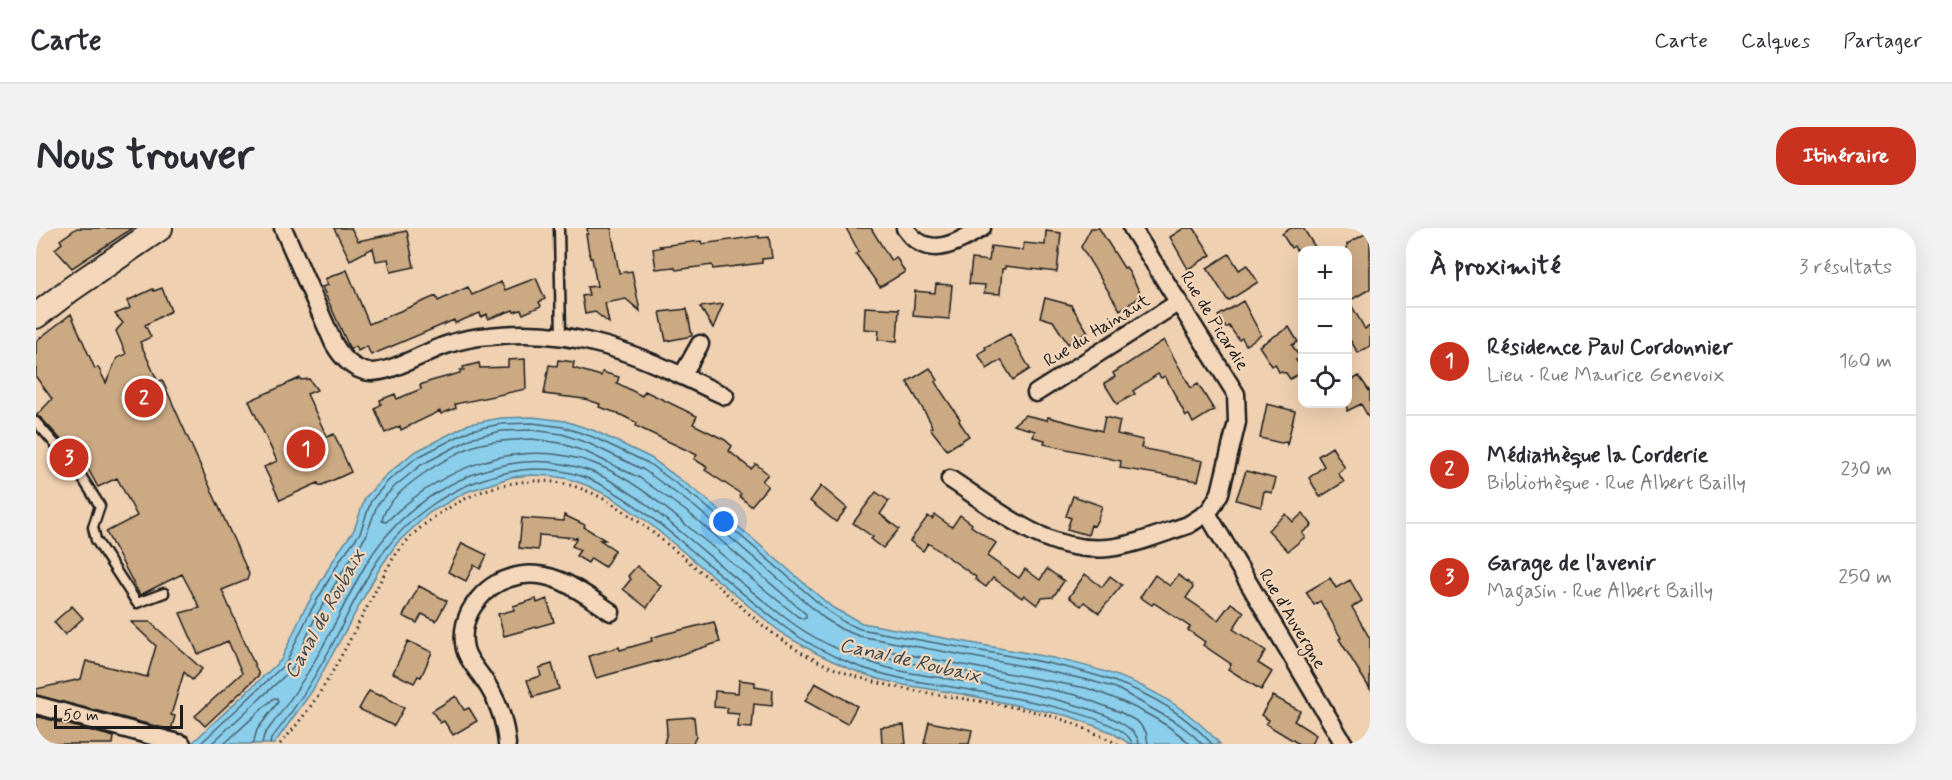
<!DOCTYPE html>
<html lang="fr">
<head>
<meta charset="utf-8">
<style>
  body { margin:0; font-family:Mynerve,sans-serif; background:#f2f2f3; color:#2b2b33 }
  .controls { position:absolute; right:18px; top:18px; display:grid; overflow:hidden; border-radius:12px; box-shadow:0 6px 24px #0002 }
  .controls button { width:54px; height:54px; display:grid; place-items:center; padding:0; border:0; border-bottom:2px solid #e1e1e2; background:#fff; color:#2b2b33; font:30px sans-serif }
  .scale { position:absolute; left:18px; bottom:15px; width:129px; box-sizing:border-box; padding-left:6px; border:3px solid #1c1c1c; border-top:0; font-size:16px; line-height:21px; white-space:nowrap; color:#1c1c1c; -webkit-text-stroke:4px #f4d7ba; paint-order:stroke }
  .you { position:absolute; left:688px; top:294px; width:21px; height:21px; margin:-15px; border:4px solid #fff; border-radius:50%; background:#1a73e8; box-shadow:0 0 0 9px #1a73e833 }
  .badge { display:grid; place-items:center; width:39px; height:39px; border-radius:50%; background:#c8321e; color:#fff; font-size:20px; font-weight:700 }
  .pin { position:absolute; translate:-50% -50%; border:3px solid #fff; box-shadow:0 2px 6px #0006 }
  .list { margin:0; padding:0; list-style:none }
  h2 { display:flex; justify-content:space-between; align-items:center; height:78px; margin:0; padding:0 24px; font-size:26px }
  h2 small { font-size:20px; font-weight:400; color:#7c7c81 }
  .list li { display:grid; grid-template-columns:39px 1fr auto; gap:18px; align-items:center; box-sizing:border-box; height:108px; padding:0 24px; border-top:2px solid #e1e1e2 }
  .list b { display:block; font-size:22px; white-space:nowrap }
  .list p { margin:0; font-size:20px; white-space:nowrap; color:#7c7c81 }
  .list em { font-size:20px; font-style:normal; color:#7c7c81 }
  .icon { flex:none; width:33px; height:33px; fill:none; stroke:currentColor; stroke-width:2; stroke-linecap:round; stroke-linejoin:round }
  .map { position:relative; flex:none; width:1334px; height:516px; overflow:hidden; border-radius:24px }
  header { display:flex; align-items:center; gap:36px; box-sizing:border-box; height:84px; padding:0 30px; background:#fff; border-bottom:2px solid #e1e1e2 }
  header strong { font-size:28px }
  nav { display:flex; gap:33px; margin-inline-start:auto; font-size:21px }
  .intro { display:flex; align-items:center; justify-content:space-between; box-sizing:border-box; height:144px; padding:0 36px }
  h1 { margin:0; font-size:42px }
  .button { padding:15px 27px; border-radius:24px; background:#c8321e; color:#fff; font-size:21px; font-weight:700 }
  main { display:flex; gap:36px; padding:0 36px }
  aside { flex:1; background:#fff; border-radius:24px; box-shadow:0 6px 24px #0002 }
  .map>svg:first-child { display:block }
</style>
</head>
<body>
<header>
<strong>Carte</strong>
<nav><a>Carte</a><a>Calques</a><a>Partager</a></nav>
</header>
<div class="intro"><h1>Nous trouver</h1><a class="button">Itinéraire</a></div>
<main>
<div class="map">
<svg width="1334" height="516" viewBox="0 0 1334 516">
  <rect width="100%" height="100%" fill="#efd0b1"/>
  <filter id="ink" filterUnits="userSpaceOnUse"><feTurbulence type="fractalNoise" baseFrequency=".0167" numOctaves="2"/><feDisplacementMap in="SourceGraphic" scale="12" xChannelSelector="R" yChannelSelector="G"/><feConvolveMatrix kernelMatrix="1 2 1 2 8 2 1 2 1" color-interpolation-filters="sRGB"/></filter>
  <g filter="url(#ink)">
    <!-- water -->
    <path fill="#8aceeb" stroke="#5e8798" stroke-width="1.5" d="M497 189 529 193 559 203 615 230 668 269 797 380 826 395C869 403 913 411 957 419 1042 434 1123 447 1184 516H1094L1075 504 1033 488 926 466 868 457 842 451 814 441 782 426 748 407 609 292 575 269 550 257 533 251 516 248 496 247 476 249 430 264 393 285 361 315 344 340 276 463 238 516H155L245 432 267 384 301 326 318 302 329 270 348 249 377 225 433 196 465 190Z"/>
    <g fill="none" stroke-linecap="round" stroke-linejoin="round">
      <!-- shore -->
      <path stroke="#48636f" stroke-width="1.5" d="M496 211 524 215 550 224 604 250 654 286 770 386V390L767 391 761 388C728 361 695 334 662 307 631 281 597 250 557 235 481 208 405 240 350 294L346 293C350 264 414 226 441 217 459 212 478 212 496 211Z
        M164 516 250 435 273 386 306 329 324 305 335 273 352 253 380 230 435 202 465 196 497 195 527 199 557 209 612 235 664 273 793 384 808 394 824 401C867 409 909 417 951 424 1031 438 1119 452 1176 516
        M175 516 257 440 279 390 313 333 330 308 341 277 358 259 385 237 438 209 466 203 496 202 526 206 554 216 608 242 659 279 788 390 805 401 823 408 997 440 1052 452 1080 460 1143 496 1157 507 1166 516
        M188 516 238 470H241L242 474 221 502 217 516
        M226 516 228 507C250 479 269 451 286 420 302 391 315 361 332 333 363 283 415 247 473 236 499 231 528 234 554 243 587 256 617 281 645 304 681 334 717 366 755 394 775 409 800 421 823 430 838 436 854 441 870 444 908 452 1100 473 1103 516
        M234 516 235 511C258 483 277 452 294 421 309 393 322 362 340 335 370 288 418 255 474 244 499 238 529 241 553 251 586 265 615 289 642 311 678 341 713 372 750 400 770 415 794 427 816 436 833 443 850 447 868 451 903 458 1090 481 1096 516
        M1112 516 1110 504 1102 494 1084 484 1040 467 930 444 873 435 841 427 839 423 842 421 1050 460C1082 470 1130 492 1154 516"/>
    </g>
    <!-- building -->
    <path fill="#cba983" stroke="#1c1c1c" stroke-width="1.5" d="M41 0H97L36 40 19 21 26 15 24 12Z
      M298 0H315L322 13 371 3 378 39 355 44 352 31 340 33 337 20 314 32Z
      M551 0H575L583 45 596 43 604 83 590 71 569 75 573 95 559 84 549 86 546 68 553 67 551 59 561 58 556 30H554L550 6H552Z
      M810 0H835L855 33 860 29 869 44 844 59 820 26 823 24Z
      M1055 0H1063L1088 40 1090 39 1106 68 1084 82 1045 19Z
      M1148 0H1158L1175 27 1152 41 1134 9Z
      M1255 0H1267L1281 22H1260L1258 18 1255 20 1246 6Z
      M1010 3 1025 5 1021 44 969 38V41H966L964 66 948 65 949 57 933 56 936 31 953 33 955 18 987 22 988 15 1009 17Z
      M1334 3V61L1313 73 1329 101 1334 98V118L1322 125 1311 107V16Z
      M723 8V10L733 9 736 30 726 31V35L677 41 676 37 640 42 638 39 620 41 617 21 626 19 624 18 665 13 666 16Z
      M1193 26 1203 42 1211 37 1222 54 1192 73 1171 40Z
      M311 42 333 96 400 68 402 73 432 59 436 67 465 54 469 62 500 50 509 71 503 74 505 78 487 86 485 82 478 84 477 82 452 91 451 86 445 89 444 85 419 95 418 92 335 127 331 118 322 123 320 118 314 121 313 119 286 59 292 57 289 51Z
      M900 56 916 57 913 91 877 88 879 63 899 65Z
      M126 60 135 83 109 97 115 109 104 114 122 154 126 152 213 346 211 352 186 362 223 447 169 498 159 488 206 445 192 413 162 426 144 385 164 380 146 346 104 367 70 304 101 288 81 250 62 259 52 241 5 190 0 188 16 171 0 149V113L35 86 59 141 62 139 70 155 81 130 90 126 80 103 87 95 79 86 94 80 91 73 117 61 118 63Z
      M1009 70 1035 77 1052 104 1032 116 1017 93 1004 89Z
      M1207 73 1225 107 1210 117 1206 110 1203 112 1193 98 1190 100 1182 88Z
      M687 76 677 100 664 79Z
      M829 79 863 81 861 113 842 112 843 102 828 101Z
      M651 81 656 108 630 113 624 84Z
      M1253 99 1262 114 1256 117 1264 130 1260 132 1266 142V144L1254 151 1250 145 1243 144 1239 136 1236 138 1223 118Z
      M974 106 994 141 977 152 965 132 951 141 942 126 950 121 949 119Z
      M1128 112 1155 160 1162 156 1178 182 1157 195 1153 187 1150 188 1129 148 1125 150 1122 146 1097 163 1099 166 1081 176 1068 155 1079 149 1077 145Z
      M489 131 490 161 419 176 420 180 405 186 404 183 365 202 364 198 349 205 339 181 345 176 344 172 359 166 361 171 385 161 384 157 395 153 424 145V142H428L427 139 443 135 444 140 472 139V132Z
      M522 132 538 134 537 140 565 148 566 144 583 149 581 155 606 168 609 163 661 188 657 196 689 212 696 218 693 223 715 241 720 236 732 246 726 253 732 258 715 278 703 268 705 266 669 242 671 239 658 231 661 227 600 198 601 195 581 185 563 179 564 176 549 171 508 166 513 137 521 138Z
      M894 140 902 152 899 154 924 191 923 193 933 208 911 222 894 200 896 199 894 193 871 154Z
      M1323 148 1334 164V192L1325 176 1311 183V155Z
      M264 150 265 152 273 151 281 162 271 166 291 209 298 206 315 244 284 258 282 255 244 272 228 239 241 233 213 173Z
      M1231 176 1259 183 1251 217 1250 214 1245 215 1224 210Z
      M989 187 1011 192 1012 189 1066 203 1069 189 1084 193 1081 206 1107 212 1105 220 1167 233 1162 253 1084 240 1085 233 1008 216 1009 212 997 209 999 203 977 197Z
      M1296 219 1309 240 1302 245 1308 254 1284 269 1273 250 1288 238 1282 228Z
      M1210 243 1240 251 1236 265 1228 263 1225 279 1200 272Z
      M785 258 811 280 800 294 774 273Z
      M840 264 853 273 844 286 863 301 847 320 835 311 837 309 817 295Z
      M1037 268 1066 278 1062 291 1058 298 1055 297 1052 307 1031 301 1035 290 1030 288Z
      M1267 285 1276 297 1266 305 1269 309 1252 323 1232 302 1250 286 1257 294Z
      M528 287 549 297 548 299 569 312H564L579 322 569 339 555 330 552 335 540 328 544 322 536 318 541 310 503 307 502 322 483 320 486 290 528 293Z
      M899 287 916 299 924 287 936 296 935 298 960 315 951 328 983 350 989 341 1004 352 1011 341 1028 353 1017 369 1006 370 1001 377 988 367 986 370 957 350 950 359 939 351 940 349 892 315 887 323 874 313 892 288 896 291Z
      M426 315 451 327 444 341 438 337 430 353 412 344Z
      M601 338 625 358 611 380 587 361 595 351 592 348Z
      M1049 346 1066 359 1074 348 1086 357 1063 385 1048 374 1045 378 1033 369Z
      M1119 347 1134 358 1142 347 1156 357 1157 360 1150 370 1182 392 1195 375 1208 384 1197 401 1230 423 1222 435 1236 444 1225 462 1192 441 1195 436 1167 417 1169 414 1152 402 1154 399 1118 375 1116 377 1104 369Z
      M1294 350 1300 360 1314 352 1326 373 1316 379 1334 411V461L1303 411 1305 410 1284 373 1278 377 1270 364Z
      M383 358 411 373 400 393 386 386 381 395 367 388Z
      M500 371 501 375 511 371 518 394 468 408 462 386 478 382 477 378Z
      M36 378 47 390 29 407 18 394Z
      M95 394H114L166 441 156 452 148 444 135 487 139 488 135 502 0 467V461L45 451 50 433 111 449 120 418Z
      M678 394 684 414 622 434V433L560 450 553 428 583 419 584 422 616 413 615 410 628 406Z
      M372 413 396 424 385 449 382 448 378 455 357 445Z
      M516 436 523 461 497 469 491 452 505 448 503 440Z
      M703 452 719 454V459L737 462 736 478 718 476 716 500 702 499 703 486 691 485V480L678 479 679 463 702 465Z
      M779 455 821 478 811 496 769 473Z
      M333 463 344 468 345 466 368 480 358 498 323 481Z
      M420 468 428 482 433 480 441 493 417 507 408 493 404 495 396 483Z
      M1237 468 1264 483 1258 493 1280 507 1275 516H1263L1230 496 1233 492 1225 487Z
      M0 488 78 509 77 516H20L0 511Z
      M658 489 660 509 656 516H628L631 504 630 491Z
      M893 494 936 502 933 516H888Z
      M868 497 870 516H846L845 499Z"/>
    <g fill="none" stroke-linecap="round" stroke-linejoin="round">
      <defs>
        <path id="service" d="M523 0 525 108
          M0 194 40 240 64 278 57 299 60 312 101 375 128 365"/>
        <path id="minor" d="M247 0 298 116C305 128 314 139 328 143 349 149 389 124 410 117 424 112 439 109 454 108 546 97 610 131 689 168
          M869 0C891 33 919 16 946 0
          M646 148 664 116
          M1000 165 1143 74
          M914 251C962 282 1011 326 1072 320 1099 317 1127 305 1152 297L1171 285 1176 279 1184 265 1201 194 1200 166 1096 0
          M1171 285 1308 516
          M0 477 146 516
          M471 516C469 492 462 472 448 452 441 441 432 433 429 421 425 404 430 386 441 373 450 361 460 354 474 350 513 337 544 363 575 384"/>
        <path id="secondary" d="M0 88 35 61 124 0"/>
      </defs>
      <!-- service casing -->
      <use href="#service" stroke="#1c1c1c" stroke-width="13"/>
      <!-- minor casing -->
      <use href="#minor" stroke="#1c1c1c" stroke-width="21"/>
      <!-- secondary casing -->
      <use href="#secondary" stroke="#1c1c1c" stroke-width="28"/>
      <!-- path -->
      <path stroke="#1c1c1c" stroke-width="3" stroke-dasharray="1.5 4.5" stroke-linecap="butt" d="M244 516C283 474 302 434 328 385 339 365 348 343 361 325 380 299 406 282 435 268 465 254 504 248 537 258 568 267 596 288 621 308 642 325 662 341 682 358 711 384 738 410 772 428 851 471 942 465 1025 491 1045 498 1063 507 1082 516"/>
      <!-- service -->
      <use href="#service" stroke="#f4d7ba" stroke-width="8"/>
      <!-- minor -->
      <use href="#minor" stroke="#f4d7ba" stroke-width="16"/>
      <!-- secondary -->
      <use href="#secondary" stroke="#f4d7ba" stroke-width="24"/>
    </g>
  </g>
  <g text-anchor="middle" dominant-baseline="central" stroke-width="4.5" stroke-linejoin="round" paint-order="stroke">
    <!-- street labels -->
    <g font-size="18" fill="#1c1c1c" stroke="#f4d7ba">
      <text transform="translate(1178 93) rotate(58)">Rue de Picardie</text>
      <text transform="translate(1061 103) rotate(-32)">Rue du Hainaut</text>
      <text transform="translate(1256 391) rotate(59)">Rue d'Auvergne</text>
    </g>
    <!-- water labels -->
    <g font-size="20" font-style="italic" fill="#384850" stroke="#f4d7ba">
      <text transform="translate(289 386) rotate(-61)">Canal de Roubaix</text>
      <text transform="translate(874 433) rotate(13)">Canal de Roubaix</text>
    </g>
  </g>
</svg>
<div class="controls">
<button>+</button>
<button>−</button>
<button><svg class="icon" aria-label="locate" viewBox="0 0 24 24"><circle cx="12" cy="12" r="6"/><path d="M12 2v4M12 18v4M2 12h4M18 12h4"/></svg></button>
</div>
<div class="scale">50 m</div>
<div class="you"></div>
<div class="pin badge" style="left:270px;top:221px">1</div>
<div class="pin badge" style="left:108px;top:170px">2</div>
<div class="pin badge" style="left:33px;top:230px">3</div>
</div>
<aside>
<h2>À proximité<small>3 résultats</small></h2>
<ul class="list">
<li><span class="badge">1</span><div><b>Résidence Paul Cordonnier</b><p>Lieu · Rue Maurice Genevoix</p></div><em>160 m</em></li>
<li><span class="badge">2</span><div><b>Médiathèque la Corderie</b><p>Bibliothèque · Rue Albert Bailly</p></div><em>230 m</em></li>
<li><span class="badge">3</span><div><b>Garage de l'avenir</b><p>Magasin · Rue Albert Bailly</p></div><em>250 m</em></li>
</ul>
</aside>
</main>
</body>
</html>
